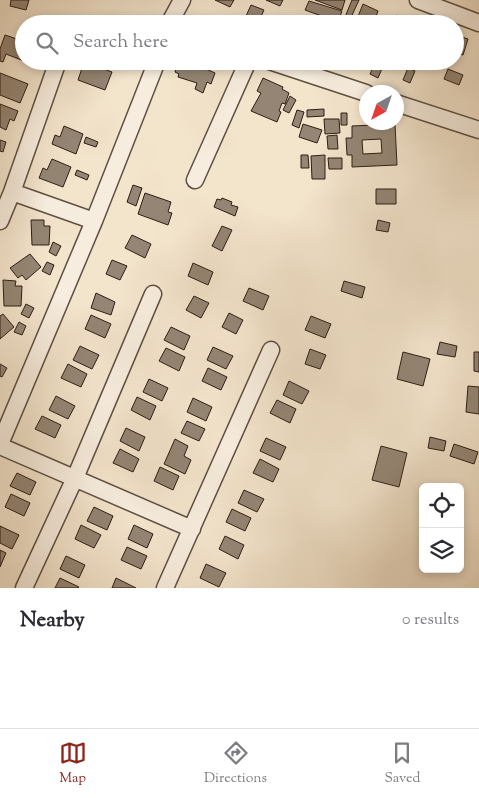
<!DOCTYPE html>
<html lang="en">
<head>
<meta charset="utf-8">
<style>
  body { margin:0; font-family:"Sorts Mill Goudy",serif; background:#f7f7f7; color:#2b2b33 }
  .controls { position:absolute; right:15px; bottom:15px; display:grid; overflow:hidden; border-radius:8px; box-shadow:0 2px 8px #0003 }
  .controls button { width:45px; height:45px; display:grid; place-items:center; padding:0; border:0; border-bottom:1px solid #e1e1e2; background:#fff; color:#2b2b33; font:25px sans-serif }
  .compass { position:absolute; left:359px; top:85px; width:45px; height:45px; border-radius:50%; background:#fff; box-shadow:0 2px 8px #0003; rotate:220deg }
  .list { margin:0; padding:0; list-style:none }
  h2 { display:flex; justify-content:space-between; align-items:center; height:65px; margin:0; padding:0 20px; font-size:21px }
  h2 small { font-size:16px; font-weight:400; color:#7c7c81 }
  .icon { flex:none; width:28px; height:28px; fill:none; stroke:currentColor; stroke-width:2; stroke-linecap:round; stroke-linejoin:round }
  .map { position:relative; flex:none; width:479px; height:588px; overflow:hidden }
  .search { position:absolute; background:#fff; box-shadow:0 2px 8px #0003; left:15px; right:15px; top:15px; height:55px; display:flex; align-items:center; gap:12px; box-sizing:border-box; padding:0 18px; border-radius:28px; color:#7c7c81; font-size:19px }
  .sheet { height:140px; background:#fff }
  nav { display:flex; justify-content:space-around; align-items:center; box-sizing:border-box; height:70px; border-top:1px solid #e1e1e2; background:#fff; font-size:14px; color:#7c7c81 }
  nav a { display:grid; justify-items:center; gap:2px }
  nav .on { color:#8f2418 }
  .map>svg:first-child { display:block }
</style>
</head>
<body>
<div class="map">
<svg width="479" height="588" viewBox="0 0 479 588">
  <rect width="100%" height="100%" fill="#f3e4cc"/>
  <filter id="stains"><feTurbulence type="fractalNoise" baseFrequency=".004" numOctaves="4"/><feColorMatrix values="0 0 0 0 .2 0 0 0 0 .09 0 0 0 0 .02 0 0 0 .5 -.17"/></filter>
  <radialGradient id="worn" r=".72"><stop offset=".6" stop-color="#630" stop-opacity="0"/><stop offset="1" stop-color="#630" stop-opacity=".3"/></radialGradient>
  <!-- building -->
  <path fill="#948574" stroke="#2d1e14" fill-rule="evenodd" d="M11 0H29L26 10 10 6Z
    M215 0H234L230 7Z
    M266 0H283L280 6Z
    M315 0H345L342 10Z
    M352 0H359L348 24 343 22Z
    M309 1 342 11 338 22 305 10Z
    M363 4 378 11 373 24H355Z
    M251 5 264 10 259 21 246 16Z
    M396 15 403 18 401 24 394 23Z
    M5 35 17 39 18 36 24 39V61L6 54 3 62 0 61V49Z
    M456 35 468 39 463 55 455 53Z
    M179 61 196 63 197 61H203L208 64 206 69 215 73 211 84 207 82 203 93 195 89 197 83 178 77 179 74 175 72Z
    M376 61 384 64 378 78 370 74Z
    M84 62 112 72 105 90 78 80Z
    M408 68 415 71 410 83 403 80Z
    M448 69 463 75 459 85 444 79Z
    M0 73 28 84 20 103 0 95Z
    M263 78 283 87 282 89 289 93 285 104 282 103 279 111 281 112 277 122 251 111 261 93 257 91Z
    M290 96 296 100 289 113 283 110Z
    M0 104 18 111 14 121 10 119 6 130 0 127Z
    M324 109V116L307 117V110Z
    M297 110 304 112 299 128 292 125Z
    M341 113H347V125H341Z
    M324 119H339L340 133 325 134Z
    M303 124 322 130 317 143 299 137Z
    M395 124 397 165 352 167V155H347L346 138H352V126ZM381 139 382 153 363 154 362 140Z
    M64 126 83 134 76 154 52 144 55 135 60 137Z
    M337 135 338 149H328L327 136Z
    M86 137 98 142 96 147 84 143Z
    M0 140 6 142 3 152 0 151Z
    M301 155H308L309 168H301Z
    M325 155V179H312L311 156Z
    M328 158H342V169H329Z
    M52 159 71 167 63 187 39 178 43 168 47 170Z
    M77 170 89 175 87 180 75 175Z
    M133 185 142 188 136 206 127 202Z
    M376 189H396V204H376Z
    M145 193 171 202 168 212 172 213 168 225 138 214Z
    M222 198 232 202 231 205 238 207 235 216 214 207 217 199 221 200Z
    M31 220H44V226H50L49 245H32Z
    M378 220 390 223 388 232 376 230Z
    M222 226 232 230 222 251 212 246Z
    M132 235 151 244 145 258 125 248Z
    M53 242 61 246 56 256 49 252Z
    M30 254 41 267 26 280 22 275 18 278 10 268Z
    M112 260 127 266 120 280 106 274Z
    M47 262 54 265 50 275 42 271Z
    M193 263 213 272 208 285 188 276Z
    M3 280 16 281 15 286H22L21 306H4Z
    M344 281 365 287 362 298 341 291Z
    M249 288 269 296 263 310 243 301Z
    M96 293 115 302 111 315 91 308Z
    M194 296 209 303 201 318 186 310Z
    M26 304 34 308 29 318 21 314Z
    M229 313 243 320 236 334 222 327Z
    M3 314 14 327 0 339V316Z
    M91 315 111 324 105 338 85 329Z
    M311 316 331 324 325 338 305 330Z
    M19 322 26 326 22 335 14 332Z
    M171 327 190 336 184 350 164 340Z
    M440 342 457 346 455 357 437 354Z
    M80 346 99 355 92 369 73 360Z
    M213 347 233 356 226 369 207 360Z
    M166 348 185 357 179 371 159 361Z
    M310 349 326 355 320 369 305 364Z
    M403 352 430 359 423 386 397 379Z
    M474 352H479V372L474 371Z
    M0 364 7 368 2 377 0 376Z
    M68 364 87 374 81 387 61 378Z
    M208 368 227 377 221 390 202 381Z
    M149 379 168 388 162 401 143 392Z
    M289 381 309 391 302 404 283 395Z
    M468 386 479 387V414L466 412Z
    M56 396 75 406 68 419 49 410Z
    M137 397 156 406 150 420 131 410Z
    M193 398 212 407 206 421 187 412Z
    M277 400 296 409 290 423 270 413Z
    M42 416 61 425 55 438 35 429Z
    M187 421 205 429 199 441 181 433Z
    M126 428 145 437 139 451 120 441Z
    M430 437 446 441 444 451 428 448Z
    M266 438 286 447 280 460 260 451Z
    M175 439 188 446 184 456 191 460 185 474 164 464Z
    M454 444 478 452 474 464 450 456Z
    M381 446 407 453 399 487 372 480Z
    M120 449 139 459 133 472 113 463Z
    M260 459 279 469 273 482 253 473Z
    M160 467 179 476 173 490 154 481Z
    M17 473 36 482 30 495 10 486Z
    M244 490 264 499 257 512 238 503Z
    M11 494 30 503 24 516 5 507Z
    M94 507 113 516 107 530 87 521Z
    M232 509 251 518 245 531 226 522Z
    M81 525 101 535 94 548 75 539Z
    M134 525 153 534 147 548 128 539Z
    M0 526 19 535 12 549 0 543Z
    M225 536 244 545 238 559 219 549Z
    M127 547 147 556 141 569 121 560Z
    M0 550 6 553 0 567Z
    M66 556 85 565 79 578 60 569Z
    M206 564 226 573 219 587 200 578Z
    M60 578 79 587 78 588H55Z
    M116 578 136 588H112Z"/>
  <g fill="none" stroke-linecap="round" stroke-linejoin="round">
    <defs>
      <path id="minor" d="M418 0 479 23
        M169 24 182 0
        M269 61 366 93
        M396 103 479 130
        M195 180 248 61
        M12 192 94 221
        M0 221 12 192 58 61
        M0 444 94 221 157 61
        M0 446 192 529
        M24 588 75 478 153 294
        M165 588 271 350"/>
    </defs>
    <!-- minor casing -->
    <use href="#minor" stroke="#5e5042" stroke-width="19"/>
    <!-- minor -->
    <use href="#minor" stroke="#f7edde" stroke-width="16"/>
  </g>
  <rect width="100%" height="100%" filter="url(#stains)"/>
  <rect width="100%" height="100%" fill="url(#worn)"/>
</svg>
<div class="controls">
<button><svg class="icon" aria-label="locate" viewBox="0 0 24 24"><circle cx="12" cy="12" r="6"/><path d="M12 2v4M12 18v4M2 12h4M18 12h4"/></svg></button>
<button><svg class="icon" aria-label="layers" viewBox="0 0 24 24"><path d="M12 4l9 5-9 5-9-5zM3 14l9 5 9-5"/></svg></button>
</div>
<svg class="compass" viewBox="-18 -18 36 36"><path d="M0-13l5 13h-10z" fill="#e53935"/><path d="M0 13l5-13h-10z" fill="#7c7c81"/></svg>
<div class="search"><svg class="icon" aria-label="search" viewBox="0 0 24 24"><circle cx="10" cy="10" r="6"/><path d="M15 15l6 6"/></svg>Search here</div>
</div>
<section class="sheet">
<h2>Nearby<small>0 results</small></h2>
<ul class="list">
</ul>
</section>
<nav>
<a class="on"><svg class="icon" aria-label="map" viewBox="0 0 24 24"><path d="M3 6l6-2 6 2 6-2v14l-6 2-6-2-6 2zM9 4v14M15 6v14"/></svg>Map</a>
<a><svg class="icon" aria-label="directions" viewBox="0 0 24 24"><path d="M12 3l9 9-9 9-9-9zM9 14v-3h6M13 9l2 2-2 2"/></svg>Directions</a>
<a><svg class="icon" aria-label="saved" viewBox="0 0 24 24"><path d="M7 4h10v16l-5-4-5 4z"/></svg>Saved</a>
</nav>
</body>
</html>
